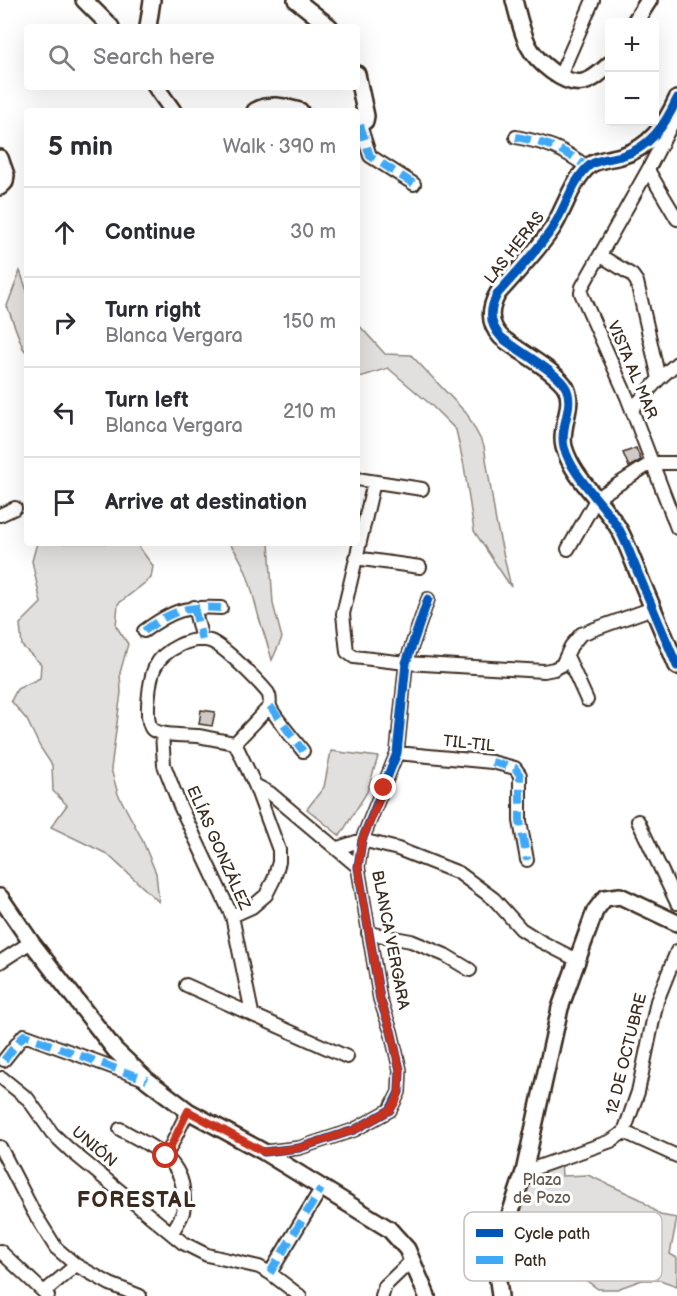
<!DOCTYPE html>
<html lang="en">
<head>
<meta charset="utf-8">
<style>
  body { margin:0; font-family:"Balsamiq Sans",sans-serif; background:#f2f2f3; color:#2b2b33 }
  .controls { position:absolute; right:18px; top:18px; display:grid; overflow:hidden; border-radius:6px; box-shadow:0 6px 24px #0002 }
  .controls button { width:54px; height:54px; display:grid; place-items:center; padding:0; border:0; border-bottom:2px solid #e1e1e2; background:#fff; color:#2b2b33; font:30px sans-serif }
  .stop { position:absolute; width:18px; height:18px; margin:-14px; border:4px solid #c8321e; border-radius:50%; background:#fff }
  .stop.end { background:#c8321e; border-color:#fff; box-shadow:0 2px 6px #0008 }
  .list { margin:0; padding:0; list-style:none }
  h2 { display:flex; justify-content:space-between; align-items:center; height:78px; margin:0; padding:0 24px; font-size:26px }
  h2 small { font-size:20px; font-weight:400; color:#7c7c81 }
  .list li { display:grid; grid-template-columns:39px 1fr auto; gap:18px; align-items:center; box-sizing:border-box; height:90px; padding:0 24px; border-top:2px solid #e1e1e2 }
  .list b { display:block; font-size:22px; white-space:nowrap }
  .list p { margin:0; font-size:20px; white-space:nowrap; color:#7c7c81 }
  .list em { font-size:20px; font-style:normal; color:#7c7c81 }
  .icon { flex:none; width:33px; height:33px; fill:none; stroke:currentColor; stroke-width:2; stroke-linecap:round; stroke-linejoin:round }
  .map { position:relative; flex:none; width:677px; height:1296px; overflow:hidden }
  .search { position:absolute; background:#fff; box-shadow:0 6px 24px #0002; left:24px; top:24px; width:336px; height:66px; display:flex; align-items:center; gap:15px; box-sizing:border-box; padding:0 21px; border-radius:6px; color:#7c7c81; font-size:22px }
  .panel { position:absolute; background:#fff; box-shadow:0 6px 24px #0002; left:24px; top:108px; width:336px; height:438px; border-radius:6px }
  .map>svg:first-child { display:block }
</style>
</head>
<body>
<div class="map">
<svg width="677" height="1296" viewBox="0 0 677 1296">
  <rect width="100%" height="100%" fill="#fff"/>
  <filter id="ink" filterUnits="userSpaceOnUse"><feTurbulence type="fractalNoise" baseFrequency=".0167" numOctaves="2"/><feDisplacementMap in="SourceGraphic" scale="12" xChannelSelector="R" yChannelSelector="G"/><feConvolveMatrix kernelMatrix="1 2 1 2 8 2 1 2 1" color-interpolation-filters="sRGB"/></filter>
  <g filter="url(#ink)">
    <!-- green -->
    <path fill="#e2e0de" stroke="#8e857e" stroke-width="1.5" d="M20 271 27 291V353L23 348 7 306Z
      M357 323 385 354 411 355 467 414 484 446 496 522 511 587 474 531 464 466 456 430 430 404 388 368 357 378Z
      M37 543H136L153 566 151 578 118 604 116 626 128 644 120 673 121 692 111 769 118 794 141 837 156 873 159 902 107 854 51 827 67 805 53 791 52 765 40 747 27 720 11 701 17 689 40 678 41 664 22 646 20 624 41 603 32 561Z
      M229 543H269L273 604 282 638 272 660C268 644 262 629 258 614 251 588 247 564 229 543Z
      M331 751 378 757 367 792 340 836 307 809 324 787Z
      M561 1161 562 1176 588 1175 640 1199 660 1215 677 1218 670 1254 677 1258V1286L660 1280H642L617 1289H598L573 1271 540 1266 508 1277 510 1263 501 1269 504 1237 528 1173Z"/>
    <!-- building -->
    <path fill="#cfcac7" stroke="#3b2a1e" stroke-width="1.5" d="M636 448 641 460 629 467 623 453Z
      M201 710 215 712 212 726 199 724Z"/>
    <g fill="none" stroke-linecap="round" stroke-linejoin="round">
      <defs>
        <path id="minor" d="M560 76 593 0
          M677 114 648 170 582 287 581 293 627 397 677 528
          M360 125 370 156 414 184
          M516 137C547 143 562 148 587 167
          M648 170 677 219
          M601 256 632 275 637 282 659 379
          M632 409 659 379 677 363
          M357 479 422 489
          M374 482 343 614 347 652 354 657 406 663 544 671 554 669 562 665 571 646 581 634 653 608
          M0 515 15 508
          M568 549 597 498 651 463H677
          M355 558 420 567
          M194 607 202 640
          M144 631C173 610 185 606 221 608
          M567 656 587 700
          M162 733 164 765 180 806 232 916 252 1013
          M235 743C222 741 210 738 198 736 187 735 162 736 153 730 143 723 150 677 155 667 163 650 191 636 210 641 223 645 259 682 268 693 271 698 269 701 270 706 272 714 297 743 303 751
          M235 743 270 706
          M397 753 492 762 515 768 520 775V821L527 860
          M255 785 270 793 358 867
          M638 821 677 903
          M338 848 362 840 398 849 459 873 494 899 521 929 540 941 577 960
          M232 916 252 907 266 895 274 879 279 862V850L255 785 235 743
          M368 933 411 941 445 955 470 970
          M0 962 31 942
          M186 985 347 1057
          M4 1060 24 1035 145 1079
          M2 1078 28 1099 52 1133 70 1150 183 1243 207 1255 259 1267 270 1273 300 1296
          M120 1129C146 1144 178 1155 183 1188 184 1196 185 1205 183 1212 181 1219 175 1227 172 1233
          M624 1132 677 1156
          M0 1147 33 1211 56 1248 76 1265 110 1284 140 1296
          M264 1152 299 1148 354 1130 390 1110 399 1092 400 1070 391 1031 380 999 358 867 362 840 397 753 406 663 428 599
          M166 1156 188 1111
          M524 1172 611 1141 624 1132 638 1092 657 1001 677 951
          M0 1251 48 1296
          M270 1273 321 1189
          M44 1292 76 1265
          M382 1296 385 1286 412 1260"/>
        <path id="tertiary" d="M84 0 111 27
          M296 0 330 27
          M514 0C518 15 521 30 528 45 536 61 564 86 583 82 594 80 602 71 610 64
          M635 22 649 0
          M148 27 152 0
          M357 74 366 116 365 121 357 126
          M156 87 173 111
          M677 99C665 125 650 148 621 156 610 159 599 159 590 165 573 178 564 211 552 229 536 252 517 272 498 293 489 309 488 323 501 337 516 350 558 372 566 388 575 406 559 427 564 447 573 479 604 502 620 531 627 544 632 559 638 573 651 604 664 635 677 666
          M255 111C270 102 285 107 300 111
          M0 158 6 175 5 182 0 187
          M0 897 31 942 115 1050 147 1080 188 1111 264 1152 389 1229 407 1249 427 1296
          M500 1296 496 1265 497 1254 524 1172 560 1008 595 911 605 898 620 896 677 923"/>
      </defs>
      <!-- minor casing -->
      <use href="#minor" stroke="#3b2a1e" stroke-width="16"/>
      <!-- tertiary casing -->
      <use href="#tertiary" stroke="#3b2a1e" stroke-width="20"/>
      <!-- minor -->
      <use href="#minor" stroke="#fff" stroke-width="12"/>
      <!-- tertiary -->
      <use href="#tertiary" stroke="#fff" stroke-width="15"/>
      <!-- quiet -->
      <path stroke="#3fa9f5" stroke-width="8" stroke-dasharray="15 8" stroke-linecap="butt" d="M360 125 370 156 414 184
        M516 137C547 143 562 148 587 167
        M194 607 202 640
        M144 631C173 610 185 606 221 608
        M270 706 303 751
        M492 762 515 768 520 775V821L527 860
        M4 1060 24 1035 147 1080
        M270 1273 321 1189"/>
      <defs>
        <path id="cycleway" d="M677 99C665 125 650 148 621 156 610 159 599 159 590 165 573 178 564 211 552 229 536 252 517 272 498 293 489 309 488 323 501 337 516 350 558 372 566 388 575 406 559 427 564 447 573 479 604 502 620 531 627 544 632 559 638 573 651 604 664 635 677 666
          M264 1152 299 1148 354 1130 390 1110 399 1092 400 1070 391 1031 380 999 358 867 362 840 397 753 406 663 428 599"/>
      </defs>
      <!-- cycleway casing -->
      <use href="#cycleway" stroke="#fff" stroke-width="13"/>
      <!-- cycleway -->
      <use href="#cycleway" stroke="#0057b8" stroke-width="9"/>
    </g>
  </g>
  <g fill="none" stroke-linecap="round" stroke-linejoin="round" filter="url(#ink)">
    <!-- route -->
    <path stroke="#c8321e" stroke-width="8" d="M166 1156 188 1111 264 1152 299 1148 354 1130 390 1110 396 1101 399 1092 400 1070 391 1031 380 999 358 867 362 840 384 788"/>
  </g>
  <g text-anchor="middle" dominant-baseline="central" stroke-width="6" stroke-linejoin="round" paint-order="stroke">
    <!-- street labels -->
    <g font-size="16" fill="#3b2a1e" stroke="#fff">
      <text transform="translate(515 248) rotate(-52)">LAS HERAS</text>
      <text transform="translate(632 370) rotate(67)">VISTA AL MAR</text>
      <text transform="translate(469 744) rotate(6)">TIL-TIL</text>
      <text transform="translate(218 848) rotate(66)">ELÍAS GONZÁLEZ</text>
      <text transform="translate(390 940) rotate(79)">BLANCA VERGARA</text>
      <text transform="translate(627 1054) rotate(-76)">12 DE OCTUBRE</text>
      <text transform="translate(94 1147) rotate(40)">UNIÓN</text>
    </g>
    <!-- park labels -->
    <g font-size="16" fill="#65584e" stroke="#fff">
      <text x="542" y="1180">Plaza<tspan x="542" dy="18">de Pozo</tspan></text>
    </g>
    <!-- district labels -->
    <g font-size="22" font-weight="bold" letter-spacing="1.5" fill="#3b2a1e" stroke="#fff">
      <text x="137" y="1200">FORESTAL</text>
    </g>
  </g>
  <!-- legend -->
  <rect x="464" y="1212" width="198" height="69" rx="9" fill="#fff" stroke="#c4bfbc" stroke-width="1.5"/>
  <rect x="476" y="1229" width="27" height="8" fill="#0057b8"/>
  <rect x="476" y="1256" width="27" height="8" fill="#3fa9f5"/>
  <g font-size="16" fill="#3b2a1e">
    <text x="514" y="1239">Cycle path</text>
    <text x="514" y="1266">Path</text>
  </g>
</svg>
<div class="controls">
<button>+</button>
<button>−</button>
</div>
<div class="stop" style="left:166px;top:1156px"></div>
<div class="stop end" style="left:384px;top:788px"></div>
<div class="search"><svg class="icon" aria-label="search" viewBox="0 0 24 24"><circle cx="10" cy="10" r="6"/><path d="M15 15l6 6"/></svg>Search here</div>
<section class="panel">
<h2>5 min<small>Walk · 390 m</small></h2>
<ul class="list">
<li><svg class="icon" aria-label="ahead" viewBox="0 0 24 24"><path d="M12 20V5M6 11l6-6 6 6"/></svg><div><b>Continue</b></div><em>30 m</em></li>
<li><svg class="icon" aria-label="right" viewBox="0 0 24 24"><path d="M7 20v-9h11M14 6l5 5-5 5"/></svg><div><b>Turn right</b><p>Blanca Vergara</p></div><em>150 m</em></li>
<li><svg class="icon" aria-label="left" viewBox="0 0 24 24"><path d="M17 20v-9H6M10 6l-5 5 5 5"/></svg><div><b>Turn left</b><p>Blanca Vergara</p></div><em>210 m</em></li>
<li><svg class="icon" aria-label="arrive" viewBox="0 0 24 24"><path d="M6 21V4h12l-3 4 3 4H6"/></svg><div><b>Arrive at destination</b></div></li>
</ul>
</section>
</div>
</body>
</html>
